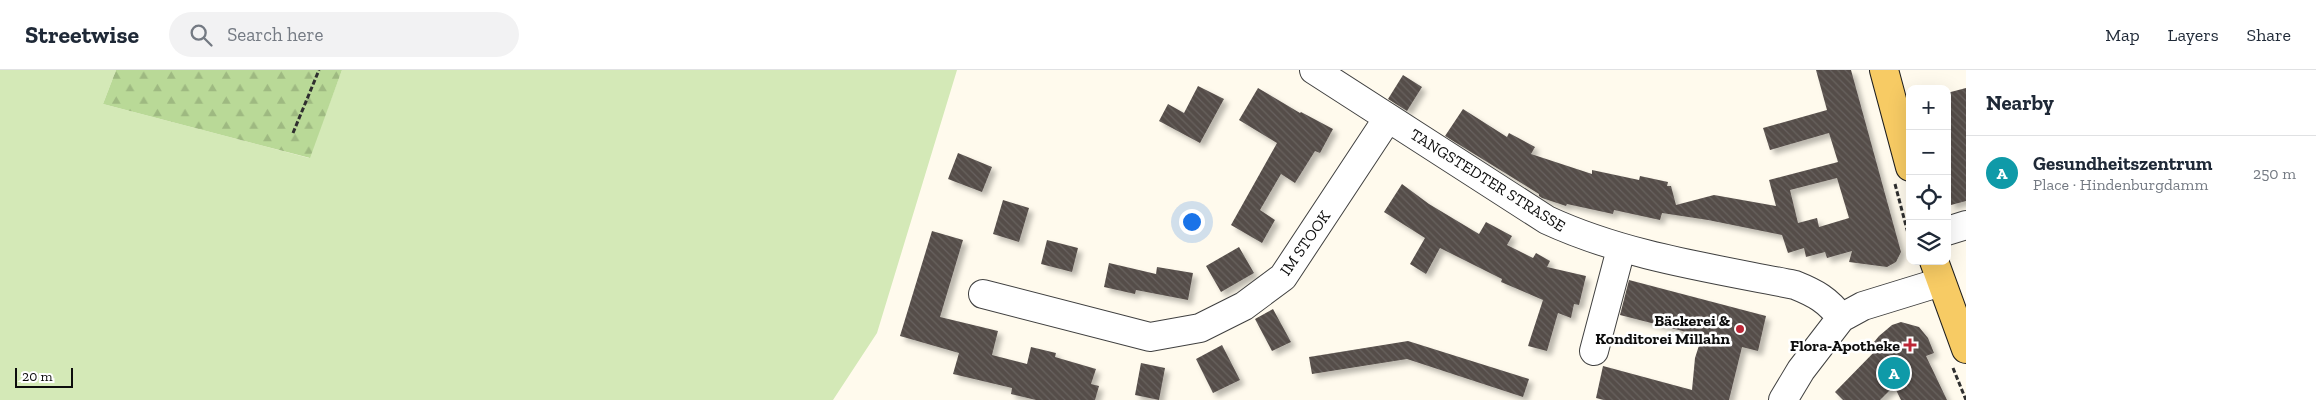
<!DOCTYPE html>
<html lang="en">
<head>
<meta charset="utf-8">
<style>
  body { margin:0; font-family:"Zilla Slab",serif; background:#f2f2f3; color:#1f2937 }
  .controls { position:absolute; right:15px; top:15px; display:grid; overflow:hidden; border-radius:10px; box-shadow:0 5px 20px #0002 }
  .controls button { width:45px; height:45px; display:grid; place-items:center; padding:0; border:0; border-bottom:1px solid #e0e1e3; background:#fff; color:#1f2937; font:25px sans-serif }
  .scale { position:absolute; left:15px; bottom:12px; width:58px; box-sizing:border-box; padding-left:5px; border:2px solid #0d0d0d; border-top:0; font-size:14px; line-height:18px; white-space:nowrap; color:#0d0d0d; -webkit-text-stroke:4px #fff; paint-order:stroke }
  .you { position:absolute; left:1191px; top:151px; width:18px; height:18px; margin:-12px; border:4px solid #fff; border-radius:50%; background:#1a73e8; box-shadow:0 0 0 8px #1a73e833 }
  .badge { display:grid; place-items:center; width:32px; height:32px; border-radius:50%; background:#bc2636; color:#fff; font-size:16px; font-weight:700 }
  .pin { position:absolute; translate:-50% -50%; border:2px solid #fff; box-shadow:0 1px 5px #0006 }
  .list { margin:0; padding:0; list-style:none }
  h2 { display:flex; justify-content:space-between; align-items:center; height:65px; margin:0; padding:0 20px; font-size:21px }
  h2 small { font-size:16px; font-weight:400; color:#747a83 }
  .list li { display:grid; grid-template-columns:32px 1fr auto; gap:15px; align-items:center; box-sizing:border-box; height:75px; padding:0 20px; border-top:1px solid #e0e1e3 }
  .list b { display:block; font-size:19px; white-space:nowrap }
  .list p { margin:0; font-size:16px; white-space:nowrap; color:#747a83 }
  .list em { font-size:16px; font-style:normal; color:#747a83 }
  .icon { flex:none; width:28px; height:28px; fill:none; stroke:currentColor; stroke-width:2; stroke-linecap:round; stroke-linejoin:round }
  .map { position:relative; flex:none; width:1966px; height:330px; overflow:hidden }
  header { display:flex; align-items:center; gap:30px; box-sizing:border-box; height:70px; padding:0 25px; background:#fff; border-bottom:1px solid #e0e1e3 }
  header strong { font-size:24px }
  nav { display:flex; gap:28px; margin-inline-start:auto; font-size:18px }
  .search { width:350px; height:45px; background:#f2f2f3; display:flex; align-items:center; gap:12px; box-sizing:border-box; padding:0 18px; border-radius:28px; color:#747a83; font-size:19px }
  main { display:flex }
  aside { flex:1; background:#fff }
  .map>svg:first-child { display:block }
</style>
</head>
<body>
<header>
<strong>Streetwise</strong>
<div class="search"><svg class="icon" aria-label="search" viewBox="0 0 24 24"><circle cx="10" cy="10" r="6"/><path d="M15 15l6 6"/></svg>Search here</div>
<nav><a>Map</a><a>Layers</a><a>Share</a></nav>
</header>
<main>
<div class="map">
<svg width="1966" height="330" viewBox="0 0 1966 330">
  <defs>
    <pattern id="forest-firs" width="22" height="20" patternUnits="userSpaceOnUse" patternTransform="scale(1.25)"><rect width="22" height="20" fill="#b9d997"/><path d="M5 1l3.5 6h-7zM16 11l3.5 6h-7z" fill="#9eb981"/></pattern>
    <pattern id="building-back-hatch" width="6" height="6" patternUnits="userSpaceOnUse" patternTransform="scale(1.25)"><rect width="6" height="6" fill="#554d49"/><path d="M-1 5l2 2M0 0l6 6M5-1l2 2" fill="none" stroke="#68625f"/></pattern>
    <filter id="shadow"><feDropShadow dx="4.5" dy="4.5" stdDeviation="2.5" flood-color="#0004"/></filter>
  </defs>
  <rect width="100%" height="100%" fill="#fffaed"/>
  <!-- grass -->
  <path fill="#d4e9b7" d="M0 0H116L103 34 309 88 342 0H957L877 263 833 330H0Z"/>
  <!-- forest -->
  <path fill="url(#forest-firs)" d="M116 0H342L310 88 103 34Z"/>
  <!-- building -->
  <path fill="url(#building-back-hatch)" fill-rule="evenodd" filter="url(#shadow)" d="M1816 0H1851L1901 182 1896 192 1887 197 1849 192 1852 181 1827 188 1825 182 1806 187 1804 178 1788 183 1782 165 1708 150 1662 143 1660 150 1614 140 1613 144 1567 134 1566 136 1542 128 1539 126V124L1445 66 1463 39 1507 67 1509 63 1535 77 1531 84 1592 104V100L1639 110 1640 106 1668 112 1667 116H1671L1676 135 1714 125 1776 136 1769 110 1838 92 1829 63 1770 80 1763 58 1827 40ZM1837 108 1849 148 1819 157 1817 148 1798 153 1790 120Z
    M1403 5 1422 17 1407 41 1388 29Z
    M1198 16 1224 29 1200 73 1159 51 1168 34 1184 43Z
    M1258 18 1300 43 1301 42 1333 59 1320 83 1315 81 1295 113 1281 104 1260 140 1275 150 1262 173 1231 155 1277 73 1239 50Z
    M1966 18V131L1951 135 1947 119V23Z
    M958 83 992 97 982 122 948 109Z
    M1402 114 1429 134 1479 164 1486 152 1512 166 1507 175 1533 188 1536 183 1550 191 1547 197 1586 206 1579 235 1574 234 1571 248 1558 243 1547 281 1528 276 1543 230 1501 212 1502 209 1440 178 1426 204 1410 194 1425 168 1384 142Z
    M1003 130 1029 138 1019 172 993 164Z
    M932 161 963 170 940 247 998 261 992 285 1027 294 1031 277 1056 283 1055 287 1096 299 1091 314 1099 316 1095 330H1036L1011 324 1012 318 953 304 959 283 900 266Z
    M1047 170 1078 178 1072 202 1041 194Z
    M1239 177 1254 203 1221 222 1206 196Z
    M1109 193 1156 204 1157 197 1193 203 1188 230 1136 220 1135 224 1104 217Z
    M1629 210 1766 246 1758 281 1742 277 1729 330H1604L1596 328 1603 296 1692 320 1695 288 1702 266 1620 245Z
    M1273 239 1291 272 1272 281 1255 249Z
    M1901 252 1919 257 1928 268 1934 283 1926 286 1947 330H1901L1894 316 1880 330H1843L1835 322 1879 277 1874 272 1879 266 1892 255Z
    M1408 271 1529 309 1523 327 1407 289 1312 304 1309 287Z
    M1222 275 1240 310 1213 323 1196 289Z
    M1141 293 1165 298 1159 330 1135 325Z"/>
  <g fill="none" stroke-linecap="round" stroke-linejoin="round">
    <defs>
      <path id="minor" d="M1314 0 1547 150C1625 186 1711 198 1795 215 1815 223 1828 230 1841 248
        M1947 161 1966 155
        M983 224 1150 267 1200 258 1244 236 1283 207 1388 48
        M1594 281 1621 179
        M1783 330 1801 300 1841 248 1863 236 1941 212"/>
      <path id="major" d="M1884 0 1910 97
        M1934 191 1966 279"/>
    </defs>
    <!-- minor casing -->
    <use href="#minor" stroke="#404040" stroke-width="30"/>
    <!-- major casing -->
    <use href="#major" stroke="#1e1e1e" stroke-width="30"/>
    <!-- path -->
    <path stroke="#2f2f2f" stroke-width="3" stroke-dasharray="5 2.5" stroke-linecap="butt" d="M293 63 319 0
      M1895 114 1910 171
      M1953 298 1966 330"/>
    <!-- minor -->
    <use href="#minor" stroke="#fff" stroke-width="28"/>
    <!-- major -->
    <use href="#major" stroke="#f7cb64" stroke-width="28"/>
  </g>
  <!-- markers -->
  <g fill="#bc2636" stroke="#fff" stroke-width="2">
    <circle cx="1740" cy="259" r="5"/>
    <path d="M1907.5 267.5h5v5h5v5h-5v5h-5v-5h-5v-5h5z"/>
  </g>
  <g text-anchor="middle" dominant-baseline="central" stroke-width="5" stroke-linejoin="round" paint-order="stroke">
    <!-- street labels -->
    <g font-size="16" fill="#0d0d0d" stroke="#fff">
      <text transform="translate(1488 110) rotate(32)">TANGSTEDTER STRASSE</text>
      <text transform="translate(1305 173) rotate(-55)">IM STOOK</text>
    </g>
    <!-- poi labels -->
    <g font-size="16" font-weight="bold" fill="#0d0d0d" stroke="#fff" text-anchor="end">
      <text x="1730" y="250">Bäckerei &amp;<tspan x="1730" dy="18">Konditorei Millahn</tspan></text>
      <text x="1900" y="275">Flora-Apotheke</text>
    </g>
  </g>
</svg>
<div class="controls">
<button>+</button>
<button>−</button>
<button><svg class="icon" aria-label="locate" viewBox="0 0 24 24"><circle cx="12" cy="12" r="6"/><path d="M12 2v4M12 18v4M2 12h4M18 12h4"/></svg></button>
<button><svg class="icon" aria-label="layers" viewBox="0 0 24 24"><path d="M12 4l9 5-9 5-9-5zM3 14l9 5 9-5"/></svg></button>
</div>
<div class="scale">20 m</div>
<div class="you"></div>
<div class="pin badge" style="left:1894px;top:303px;background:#0f9aa8">A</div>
</div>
<aside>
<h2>Nearby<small></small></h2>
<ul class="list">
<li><span class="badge" style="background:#0f9aa8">A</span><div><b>Gesundheitszentrum</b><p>Place · Hindenburgdamm</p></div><em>250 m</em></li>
</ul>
</aside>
</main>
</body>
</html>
